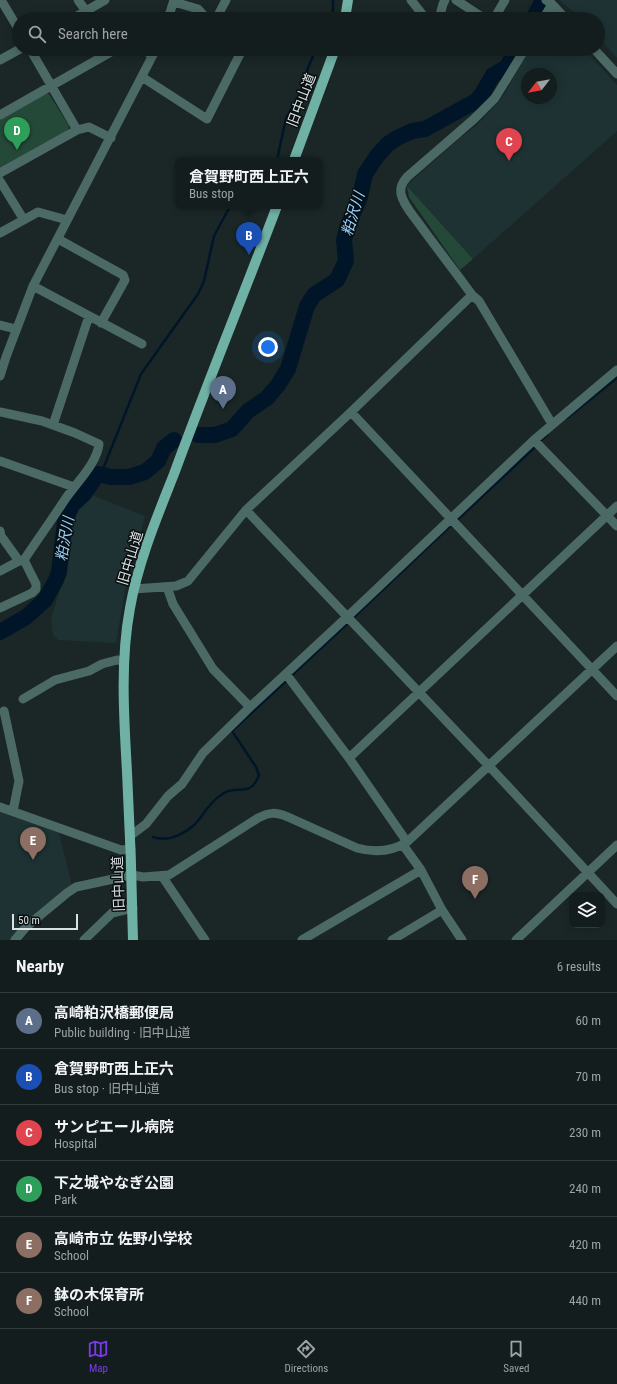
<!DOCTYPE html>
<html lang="en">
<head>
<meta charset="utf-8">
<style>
  body { margin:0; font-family:"Roboto Condensed","Noto Sans JP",sans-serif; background:#1d2626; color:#f1f3f6 }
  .controls { position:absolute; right:12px; bottom:12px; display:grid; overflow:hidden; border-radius:8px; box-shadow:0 2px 10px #0003 }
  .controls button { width:36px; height:36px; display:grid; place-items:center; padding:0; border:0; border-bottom:1px solid #333b3b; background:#141d1d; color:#f1f3f6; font:20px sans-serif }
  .compass { position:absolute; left:521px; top:68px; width:36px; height:36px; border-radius:50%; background:#141d1d; box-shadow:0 2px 10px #0003; rotate:239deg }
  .scale { position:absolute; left:12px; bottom:10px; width:66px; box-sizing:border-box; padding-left:4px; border:2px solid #dae1e2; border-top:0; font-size:11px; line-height:14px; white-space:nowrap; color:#dae1e2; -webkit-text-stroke:3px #090e0f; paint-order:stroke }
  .you { position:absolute; left:268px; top:347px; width:14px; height:14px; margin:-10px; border:3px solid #fff; border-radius:50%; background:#1a73e8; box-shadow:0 0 0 6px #1a73e833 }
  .badge { display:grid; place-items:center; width:26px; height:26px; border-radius:50%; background:#7c3aed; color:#fff; font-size:13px; font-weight:700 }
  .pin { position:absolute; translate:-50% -33px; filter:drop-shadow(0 1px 2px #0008) }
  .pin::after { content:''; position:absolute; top:21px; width:14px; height:12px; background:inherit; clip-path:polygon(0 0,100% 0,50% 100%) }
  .popup { position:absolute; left:175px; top:157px; width:148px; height:52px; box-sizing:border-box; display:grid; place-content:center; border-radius:8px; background:#141d1d; filter:drop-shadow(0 1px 3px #0005); font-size:13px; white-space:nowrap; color:#9da2a4 }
  .popup b { font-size:15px; color:#f1f3f6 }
  .popup::after { content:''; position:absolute; left:50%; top:100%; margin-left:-8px; border:8px solid transparent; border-top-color:#141d1d }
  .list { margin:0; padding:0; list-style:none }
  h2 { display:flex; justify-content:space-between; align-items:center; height:52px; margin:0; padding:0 16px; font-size:17px }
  h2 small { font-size:13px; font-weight:400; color:#9da2a4 }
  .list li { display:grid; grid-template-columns:26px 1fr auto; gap:12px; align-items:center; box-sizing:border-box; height:56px; padding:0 16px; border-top:1px solid #333b3b }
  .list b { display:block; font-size:15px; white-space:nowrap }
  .list p { margin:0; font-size:13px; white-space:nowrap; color:#9da2a4 }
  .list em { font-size:13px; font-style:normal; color:#9da2a4 }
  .icon { flex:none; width:22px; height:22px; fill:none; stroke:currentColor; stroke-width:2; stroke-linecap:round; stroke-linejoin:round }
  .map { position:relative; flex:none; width:617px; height:940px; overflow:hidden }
  .search { position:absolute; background:#141d1d; box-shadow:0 2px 10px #0003; left:12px; right:12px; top:12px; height:44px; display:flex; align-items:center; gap:10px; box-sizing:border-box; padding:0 14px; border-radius:22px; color:#9da2a4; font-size:15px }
  .sheet { height:388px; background:#141d1d }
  nav { display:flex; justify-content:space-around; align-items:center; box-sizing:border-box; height:56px; border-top:1px solid #333b3b; background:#141d1d; font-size:11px; color:#9da2a4 }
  nav a { display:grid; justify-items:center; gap:2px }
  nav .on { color:#7c3aed }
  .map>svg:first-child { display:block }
</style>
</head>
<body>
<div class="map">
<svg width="617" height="940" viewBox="0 0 617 940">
  <rect width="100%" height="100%" fill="#1b2727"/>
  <!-- built -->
  <path fill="#1e3233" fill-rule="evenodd" d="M559 0H617V58L598 37V19H582Z
    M530 49H584L617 85V131L473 259 407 186 408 184 460 138 475 127 502 98ZM527 74H551V98H527Z
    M89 494 145 516 126 585 116 643 58 640 53 635 51 619 63 580 70 523 76 508Z
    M0 810 59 833 72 886 12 940H0Z"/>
  <!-- green -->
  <path fill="#254938" d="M45 93 49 94 69 126 68 131 0 170V120Z
    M407 186 473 259 460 270 409 197Z"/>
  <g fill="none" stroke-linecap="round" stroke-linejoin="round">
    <!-- stream -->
    <path stroke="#001628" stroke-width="2.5" d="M329 19 333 10V0
      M277 160 286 118 301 92 308 68 316 49
      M567 418 617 378
      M541 440 547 435
      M101 474 141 374 198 294 204 281 214 236 228 210 232 206
      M458 519 534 448
      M354 617 450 526
      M292 675 347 624
      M153 837C167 842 182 835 193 826 196 824 198 820 201 817 207 808 215 798 224 793 238 784 250 799 259 775L256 767 232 731 285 682"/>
    <!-- river -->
    <path stroke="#001628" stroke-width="16" d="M533 19 543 0
      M198 435H215L232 429 248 411 267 398 278 385 288 369 307 306 314 295 337 280 346 261 344 240 347 228 360 197 365 174 377 156 388 144 397 138 412 131 425 129 476 101 482 94 493 75 507 67 517 49
      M0 632 26 617 45 600 56 580 59 572 65 521 72 505 84 494 98 474 111 477H129L145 472 158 461 164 448 174 440"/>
    <!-- minor -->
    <path stroke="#4c6a65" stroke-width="9" d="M1 0 19 30
      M78 0 86 11
      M411 0 426 19
      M456 0 485 19
      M546 0 552 4 566 19
      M174 2 198 9 207 19
      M72 19 105 0
      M168 19 174 0
      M216 19 226 0
      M439 19 443 4 445 0
      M489 19 495 17 505 0
      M543 19 552 4
      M30 49 77 130
      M140 49 153 55
      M525 49 495 98 474 119 407 177C402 183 400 187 401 194 403 204 411 213 417 221 435 246 454 270 472 295L479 301 552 424
      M594 49 617 74
      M0 60 20 49
      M142 77 207 119 240 54 235 49
      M0 115 116 49
      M0 173 77 130 89 127 111 138
      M0 181 24 220
      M0 233 38 212 67 220
      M58 239 123 275 125 280 101 323
      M33 286 142 344
      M0 325 16 329
      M0 376 6 357 33 286 156 49
      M0 412 42 421 75 433 99 444C97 464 75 484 64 501 51 521 37 540 24 560
      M351 412 617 696
      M53 425 89 316
      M534 440 617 526
      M0 461 74 487
      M246 510 489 766 617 904
      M0 531 1 536 19 561
      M0 571 19 561 24 560 36 584V589L32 593 0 608
      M167 587 173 604 213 669 250 707
      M134 589 176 586 188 581 246 510 351 412 472 295
      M286 674 349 758 407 842
      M23 699 55 680 89 671 102 664 117 660 124 661
      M4 711 19 781 13 811
      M349 758 617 506
      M0 807 121 850 131 849
      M130 836 146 824 168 796 182 784 203 753 250 707 347 617 534 440 617 370
      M403 845 421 870 442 910 462 940
      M162 876 205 940
      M15 940 26 927 67 893 76 887 132 875 143 877 169 875 258 818C270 812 275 812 288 817L357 848C375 853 391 852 407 842L617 646
      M84 940 112 913 133 908
      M302 940 421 870
      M392 940 442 910
      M516 940 617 845"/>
    <!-- major -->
    <path stroke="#70b1a5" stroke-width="10" d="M345 19 348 0
      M294 160 335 49
      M133 940C132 884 130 828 127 772 124 718 120 662 130 608 138 562 157 517 174 474 207 384 243 296 277 206"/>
  </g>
  <g text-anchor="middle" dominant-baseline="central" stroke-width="3" stroke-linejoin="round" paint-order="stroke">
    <!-- street labels -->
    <g font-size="14" fill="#dae1e2" stroke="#090e0f">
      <text transform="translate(301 100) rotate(-69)">旧中山道</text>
      <text transform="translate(130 558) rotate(-73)">旧中山道</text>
      <text transform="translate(118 884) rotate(-92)">旧中山道</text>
    </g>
    <!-- water labels -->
    <g font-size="15" font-style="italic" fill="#96d0ff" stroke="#090e0f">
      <text transform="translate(353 214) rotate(-73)">粕沢川</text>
      <text transform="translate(65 539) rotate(-80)">粕沢川</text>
    </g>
  </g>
</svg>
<div class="controls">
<button><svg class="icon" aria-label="layers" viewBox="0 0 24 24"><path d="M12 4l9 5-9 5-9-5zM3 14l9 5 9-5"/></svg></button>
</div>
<svg class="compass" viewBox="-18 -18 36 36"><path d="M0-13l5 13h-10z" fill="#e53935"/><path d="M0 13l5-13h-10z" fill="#9da2a4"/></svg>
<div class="scale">50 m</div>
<div class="you"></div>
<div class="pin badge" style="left:223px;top:409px;background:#5c6f8a">A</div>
<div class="pin badge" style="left:249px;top:255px;background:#1a4fb4">B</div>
<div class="popup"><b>倉賀野町西上正六</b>Bus stop</div>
<div class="pin badge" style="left:509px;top:161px;background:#e0444e">C</div>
<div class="pin badge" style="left:17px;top:150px;background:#2e9e5b">D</div>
<div class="pin badge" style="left:33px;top:860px;background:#8d6e63">E</div>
<div class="pin badge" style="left:475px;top:899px;background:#8d6e63">F</div>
<div class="search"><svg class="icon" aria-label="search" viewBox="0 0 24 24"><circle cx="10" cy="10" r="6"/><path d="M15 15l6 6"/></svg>Search here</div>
</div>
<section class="sheet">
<h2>Nearby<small>6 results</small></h2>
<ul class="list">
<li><span class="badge" style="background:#5c6f8a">A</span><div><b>高崎粕沢橋郵便局</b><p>Public building · 旧中山道</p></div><em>60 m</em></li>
<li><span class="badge" style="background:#1a4fb4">B</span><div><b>倉賀野町西上正六</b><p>Bus stop · 旧中山道</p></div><em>70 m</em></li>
<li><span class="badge" style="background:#e0444e">C</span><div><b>サンピエール病院</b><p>Hospital</p></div><em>230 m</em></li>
<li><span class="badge" style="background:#2e9e5b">D</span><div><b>下之城やなぎ公園</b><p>Park</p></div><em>240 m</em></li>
<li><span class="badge" style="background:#8d6e63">E</span><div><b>高崎市立 佐野小学校</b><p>School</p></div><em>420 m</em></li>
<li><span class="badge" style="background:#8d6e63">F</span><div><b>鉢の木保育所</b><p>School</p></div><em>440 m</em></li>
</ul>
</section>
<nav>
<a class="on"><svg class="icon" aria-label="map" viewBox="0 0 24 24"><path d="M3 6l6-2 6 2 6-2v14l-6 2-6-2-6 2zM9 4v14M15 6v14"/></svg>Map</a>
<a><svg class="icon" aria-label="directions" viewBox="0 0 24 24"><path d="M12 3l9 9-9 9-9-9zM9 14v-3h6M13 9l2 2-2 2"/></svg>Directions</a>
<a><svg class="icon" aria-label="saved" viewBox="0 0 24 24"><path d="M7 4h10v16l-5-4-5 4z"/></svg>Saved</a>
</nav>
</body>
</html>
